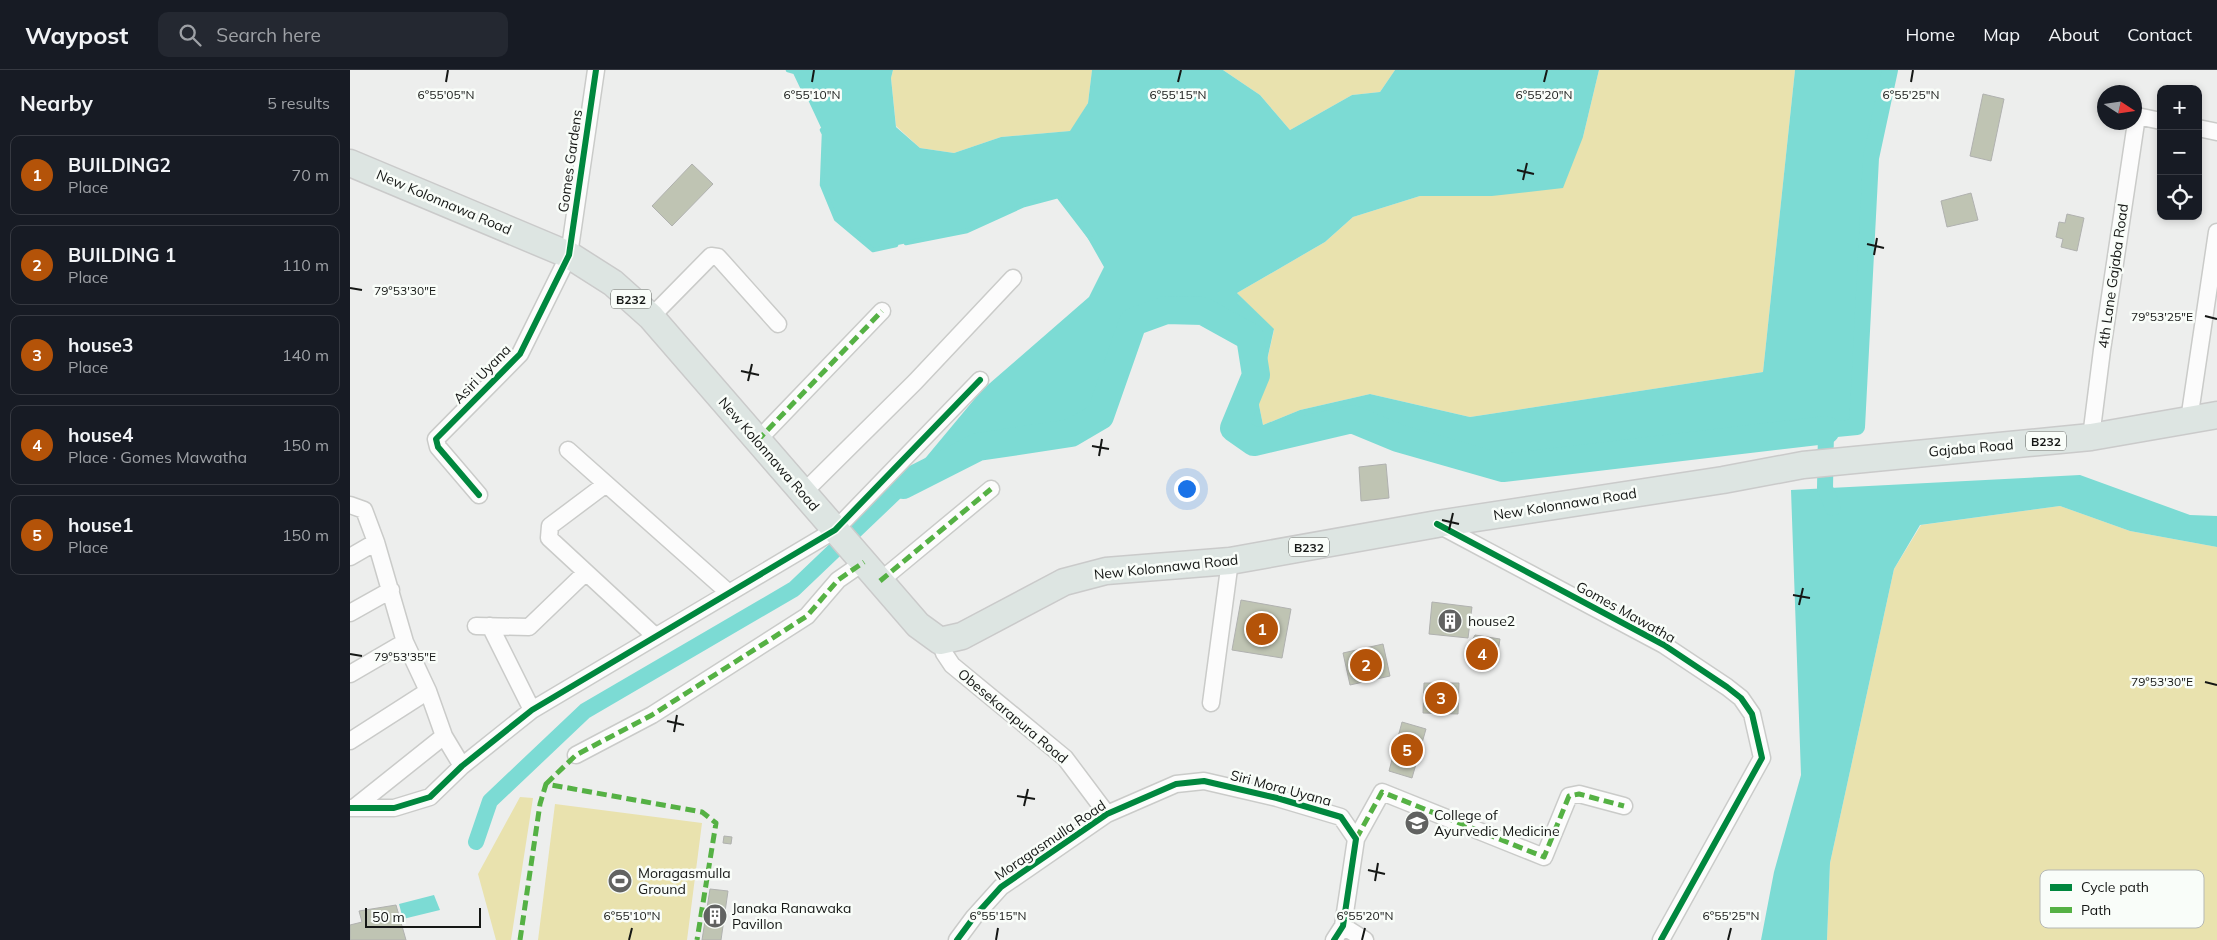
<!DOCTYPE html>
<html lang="en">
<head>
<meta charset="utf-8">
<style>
  body { margin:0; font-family:Mulish,sans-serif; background:#242831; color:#f1f3f6 }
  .controls { position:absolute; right:15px; top:15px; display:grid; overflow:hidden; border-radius:10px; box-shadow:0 2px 8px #0003 }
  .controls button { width:45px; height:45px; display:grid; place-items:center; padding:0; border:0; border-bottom:1px solid #363941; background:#171b24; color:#f1f3f6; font:25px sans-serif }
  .compass { position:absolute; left:1747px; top:15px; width:45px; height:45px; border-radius:50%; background:#171b24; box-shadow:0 2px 8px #0003; rotate:102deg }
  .scale { position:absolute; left:15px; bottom:12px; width:116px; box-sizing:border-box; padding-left:5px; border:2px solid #151715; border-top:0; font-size:14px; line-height:18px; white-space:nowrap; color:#151715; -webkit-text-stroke:4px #f9fdf9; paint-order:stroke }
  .you { position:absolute; left:836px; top:418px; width:18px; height:18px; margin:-12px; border:4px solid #fff; border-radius:50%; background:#1a73e8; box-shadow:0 0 0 8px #1a73e833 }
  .badge { display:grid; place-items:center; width:32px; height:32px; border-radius:50%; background:#b45309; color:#fff; font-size:16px; font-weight:700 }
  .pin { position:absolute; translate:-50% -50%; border:2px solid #fff; box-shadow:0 1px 5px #0006 }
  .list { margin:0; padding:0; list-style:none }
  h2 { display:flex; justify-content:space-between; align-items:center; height:65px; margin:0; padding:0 20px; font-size:21px }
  h2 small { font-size:16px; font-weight:400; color:#9ea1a6 }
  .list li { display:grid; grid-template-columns:32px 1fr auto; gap:15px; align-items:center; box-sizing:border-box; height:80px; margin:0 10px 10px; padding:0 10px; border:1px solid #363941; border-radius:10px }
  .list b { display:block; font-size:19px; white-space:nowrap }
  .list p { margin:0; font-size:16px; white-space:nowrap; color:#9ea1a6 }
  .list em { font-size:16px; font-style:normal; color:#9ea1a6 }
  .icon { flex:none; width:28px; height:28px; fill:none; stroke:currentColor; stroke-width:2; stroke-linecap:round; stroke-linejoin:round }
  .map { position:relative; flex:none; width:1867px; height:870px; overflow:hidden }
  header { display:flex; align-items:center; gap:30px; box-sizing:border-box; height:70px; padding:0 25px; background:#171b24; border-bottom:1px solid #363941 }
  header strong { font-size:24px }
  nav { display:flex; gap:28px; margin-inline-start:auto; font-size:18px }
  .search { width:350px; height:45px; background:#242831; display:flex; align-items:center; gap:12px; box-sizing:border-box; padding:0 18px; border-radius:10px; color:#9ea1a6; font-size:19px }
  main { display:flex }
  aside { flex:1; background:#171b24 }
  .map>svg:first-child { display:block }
</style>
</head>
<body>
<header>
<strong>Waypost</strong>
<div class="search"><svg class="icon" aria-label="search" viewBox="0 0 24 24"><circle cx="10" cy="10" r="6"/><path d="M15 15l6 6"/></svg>Search here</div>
<nav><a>Home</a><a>Map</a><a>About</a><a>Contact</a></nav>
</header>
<main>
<aside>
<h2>Nearby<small>5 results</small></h2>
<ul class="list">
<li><span class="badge">1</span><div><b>BUILDING2</b><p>Place</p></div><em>70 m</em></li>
<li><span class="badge">2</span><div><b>BUILDING 1</b><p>Place</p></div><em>110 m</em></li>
<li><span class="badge">3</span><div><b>house3</b><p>Place</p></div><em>140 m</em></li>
<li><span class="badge">4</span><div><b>house4</b><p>Place · Gomes Mawatha</p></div><em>150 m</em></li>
<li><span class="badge">5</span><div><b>house1</b><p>Place</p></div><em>150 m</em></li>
</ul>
</aside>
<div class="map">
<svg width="1867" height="870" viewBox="0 0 1867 870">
  <rect width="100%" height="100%" fill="#edeeed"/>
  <!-- green -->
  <path fill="#e9e2ae" d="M543 0H742L738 33 721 61 651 67 604 83 570 78 546 56 541 8Z
    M873 0H1045L1030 22 1002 25 940 60 910 25Z
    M1249 0H1445L1413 302 1120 347 1020 324 950 340 913 355 908 330 924 260 887 223 975 172 1003 147 1070 126H1142L1233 67Z
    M1710 436 1780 461 1867 477V870H1477L1480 793 1544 499 1571 455Z
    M170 727 183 728 161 870H146L128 804Z
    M205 734 352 753 337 870H188Z"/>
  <!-- water -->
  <path fill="#7cdbd4" d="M438 0H543L541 8 546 57 570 78 604 83 651 67 720 61 738 33 742 0H873L910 25 940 60 1002 25 1030 22 1045 0H1249L1233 67 1213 118 1142 126H1070L1003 147 975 172 887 223 924 259 908 330 913 355 950 340 1020 324 1120 347 1413 302 1445 0H1540L1521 88 1507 357 1153 398 1048 368 1002 349 904 372 884 358 906 305 900 267 852 241 816 240 783 252 750 346 721 363 628 377 553 415 632 320 739 227 754 197 737 167 708 126 674 135 617 161 523 180 486 149 472 115 474 64 445 2Z
    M1730 405 1840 445 1867 446V477L1780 461 1710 436 1570 455 1544 499 1480 793 1477 870H1411L1424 802 1451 705 1441 420Z
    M84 825 90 840 53 849 49 834Z"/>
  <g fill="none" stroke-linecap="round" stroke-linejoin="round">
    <!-- stream -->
    <path stroke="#7cdbd4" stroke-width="4.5" d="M438 0 445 2 455 23
      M472 60 474 64 472 115 486 149 523 180 546 175
      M556 173 617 161 674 135 708 126 741 169"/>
    <!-- canal -->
    <path stroke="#7cdbd4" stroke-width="16" d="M1483 438 1475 418 1476 360 1507 357 1521 88 1540 0
      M126 772 140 731 235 641 444 519 553 415"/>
    <!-- river -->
    <path stroke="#7cdbd4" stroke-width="28" d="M553 415 628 377 721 363 750 346 783 252 816 240 853 241 900 267 906 305 884 358 904 372 1002 349 1048 368 1153 398 1476 360"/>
  </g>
  <!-- building -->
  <path fill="#bfc4b3" stroke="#b0b1af" d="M1633 24 1654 29 1641 91 1620 86Z
    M342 94 363 114 322 156 302 136Z
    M1621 123 1628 150 1597 157 1591 131Z
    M1717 144 1734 148 1727 181 1711 177 1713 169 1706 167 1709 152 1715 153Z
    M1036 394 1039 428 1011 431 1009 397Z
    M891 530 941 539 932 588 882 580Z
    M1082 532 1122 537 1118 568 1079 564Z
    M1125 565 1150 569 1146 594 1116 590 1118 578Z
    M1033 574 1040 606 1000 615 993 583Z
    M1074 613H1109L1108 644 1073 643Z
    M1052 652 1076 659 1062 708 1039 701Z
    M374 766 382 767 381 774 373 773Z
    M360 819 378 821 371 870H352Z
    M46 835 56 870H0V855L12 852 9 841Z"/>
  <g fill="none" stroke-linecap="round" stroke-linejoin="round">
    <defs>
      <path id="minor" d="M1848 58 1867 62
        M301 247 361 186 368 187 428 254
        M1839 350 1867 162
        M1741 367 1752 280 1787 46 1811 51
        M407 371 532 241
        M218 380 379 523
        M256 414 200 456 199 468 305 566
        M453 423 565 312 663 208
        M129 425 88 377 86 369 170 284 219 185 246 0
        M0 435 14 440 26 472 55 572 78 621 94 666 112 696
        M1087 454 1314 575 1377 617 1391 628 1402 644 1412 688 1311 870
        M0 487 26 472
        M530 511 641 419
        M0 543 41 520
        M126 556 179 557 235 503
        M140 556 182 640
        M590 571 594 583 602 595 715 688 757 744
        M0 604 55 572
        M861 633 880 491
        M0 671 78 621
        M226 685 302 645 457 546 488 510 514 492
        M5 737 94 666
        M0 738H44L80 727 112 696 182 640 485 460 630 310
        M1006 769 1032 722 1194 787 1219 726 1229 724 1274 736
        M993 856 1015 870
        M607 870 624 847 651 817 757 744 826 714 854 711 927 728 991 747 1006 769 993 856 984 870"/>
      <path id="primary" d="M0 93 219 185 263 213 301 247 568 555 590 571 612 566 714 512 756 501 880 491 1087 454 1373 410 1453 395 1741 367 1867 345"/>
    </defs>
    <!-- minor casing -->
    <use href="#minor" stroke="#cacbc9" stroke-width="19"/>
    <!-- primary casing -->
    <use href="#primary" stroke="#cacaca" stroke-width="29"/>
    <!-- minor -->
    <use href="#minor" stroke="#fcfcfc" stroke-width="16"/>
    <!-- primary -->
    <use href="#primary" stroke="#dde5e2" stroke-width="26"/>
    <!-- quiet -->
    <path stroke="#55b144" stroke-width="5" stroke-dasharray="10 5" stroke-linecap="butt" d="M407 371 532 241
      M530 511 641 419
      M196 714 226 685 302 645 457 546 488 510 514 492
      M1006 769 1032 722 1194 787 1219 726 1229 724 1274 736
      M170 870 190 734 196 714 352 742 366 753 347 870"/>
    <defs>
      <path id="cycleway" d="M129 425 88 377 86 369 170 284 219 185 246 0
        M1087 454 1314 575 1377 617 1391 628 1402 644 1412 688 1311 870
        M0 738H44L80 727 112 696 182 640 485 460 630 310
        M607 870 624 847 651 817 757 744 826 714 854 711 927 728 991 747 1006 769 993 856 984 870"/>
    </defs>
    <!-- cycleway casing -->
    <use href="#cycleway" stroke="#f9fdf9" stroke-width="9"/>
    <!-- cycleway -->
    <use href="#cycleway" stroke="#00873e" stroke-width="6"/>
  </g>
  <!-- ticks -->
  <path fill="none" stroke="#151715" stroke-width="2" d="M96 12 98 0M462 12 464 0M828 12 831 0M1194 12 1197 0M1561 12 1563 0M1167 100 1184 104M1173 110 1177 93M1517 174 1534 178M1524 185 1527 168M0 218 12 220M1855 246 1867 249M391 301 409 305M398 311 402 294M742 376 759 379M749 386 752 369M1092 450 1109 454M1099 460 1103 443M1443 525 1460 528M1449 535 1453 518M0 584 12 586M1855 612 1867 615M317 651 334 655M324 662 327 645M667 726 685 729M674 736 678 719M1018 800 1035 804M1025 811 1028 793M279 870 282 858M646 870 648 858M1012 870 1015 858M1378 870 1381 858"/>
  <!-- icons -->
  <defs>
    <symbol id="building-disc" viewBox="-11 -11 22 22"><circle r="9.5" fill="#616261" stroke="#f9fdf9"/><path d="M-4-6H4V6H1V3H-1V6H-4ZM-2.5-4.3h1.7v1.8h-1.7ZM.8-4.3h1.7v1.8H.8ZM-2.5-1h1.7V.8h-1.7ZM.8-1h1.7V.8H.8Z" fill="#fff"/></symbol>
    <symbol id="school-disc" viewBox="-11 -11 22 22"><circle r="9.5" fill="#616261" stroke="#f9fdf9"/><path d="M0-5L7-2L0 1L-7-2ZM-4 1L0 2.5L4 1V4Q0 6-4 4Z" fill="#fff"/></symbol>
    <symbol id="stadium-disc" viewBox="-11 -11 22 22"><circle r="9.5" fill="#616261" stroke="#f9fdf9"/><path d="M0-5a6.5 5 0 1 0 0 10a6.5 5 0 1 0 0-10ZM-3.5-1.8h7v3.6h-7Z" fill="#fff"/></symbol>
  </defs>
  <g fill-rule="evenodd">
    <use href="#building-disc" x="1086" y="537" width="28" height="28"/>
    <use href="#school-disc" x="1053" y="739" width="28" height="28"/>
    <use href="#stadium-disc" x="256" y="797" width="28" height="28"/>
    <use href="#building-disc" x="351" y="832" width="28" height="28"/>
  </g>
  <g text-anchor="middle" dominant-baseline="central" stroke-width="5" stroke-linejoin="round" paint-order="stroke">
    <!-- shield labels -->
    <g fill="#f9fdf9" stroke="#595c59" stroke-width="1">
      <rect x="261" y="219.5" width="40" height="19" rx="4"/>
      <rect x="1676" y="361.5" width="40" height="19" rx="4"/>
      <rect x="939" y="467.5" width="40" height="19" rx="4"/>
    </g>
    <g font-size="12" font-weight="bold" fill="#151715">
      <text x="281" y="229">B232</text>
      <text x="1696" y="371">B232</text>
      <text x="959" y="477">B232</text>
    </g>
    <!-- street labels -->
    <g font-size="14" fill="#151715" stroke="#f9fdf9">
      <text transform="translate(220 91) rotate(-82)">Gomes Gardens</text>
      <text transform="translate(94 132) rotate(23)">New Kolonnawa Road</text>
      <text transform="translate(1763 206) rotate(-82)">4th Lane Gajaba Road</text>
      <text transform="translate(132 304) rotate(-46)">Asiri Uyana</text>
      <text transform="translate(1621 378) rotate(-5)">Gajaba Road</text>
      <text transform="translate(419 384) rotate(49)">New Kolonnawa Road</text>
      <text transform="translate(1215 434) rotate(-9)">New Kolonnawa Road</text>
      <text transform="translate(816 497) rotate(-6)">New Kolonnawa Road</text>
      <text transform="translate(1276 542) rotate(29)">Gomes Mawatha</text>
      <text transform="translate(663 646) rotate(40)">Obesekarapura Road</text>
      <text transform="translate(931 718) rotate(15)">Siri Mora Uyana</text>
      <text transform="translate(700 770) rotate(-34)">Moragasmulla Road</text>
    </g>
    <!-- poi labels -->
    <g font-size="14" fill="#151715" stroke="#f9fdf9" text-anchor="start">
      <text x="1118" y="551">house2</text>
      <text x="1084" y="745">College of<tspan x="1084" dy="16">Ayurvedic Medicine</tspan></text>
      <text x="288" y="803">Moragasmulla<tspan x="288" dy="16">Ground</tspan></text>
      <text x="382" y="838">Janaka Ranawaka<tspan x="382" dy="16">Pavillon</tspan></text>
    </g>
  </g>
  <!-- legend -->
  <rect x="1690" y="800" width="164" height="58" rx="8" fill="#f9fdf9" stroke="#b5b8b5" stroke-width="1"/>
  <rect x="1700" y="814" width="22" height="7" fill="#00873e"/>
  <rect x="1700" y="837" width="22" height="6" fill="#55b144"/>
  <g font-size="14" fill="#151715">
    <text x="1731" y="822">Cycle path</text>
    <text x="1731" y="845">Path</text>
  </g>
  <g font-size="12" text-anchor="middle" fill="#151715" stroke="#f9fdf9" stroke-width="5" stroke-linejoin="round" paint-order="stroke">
    <text x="96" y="29">6°55'05"N</text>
    <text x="462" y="29">6°55'10"N</text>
    <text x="828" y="29">6°55'15"N</text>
    <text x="1194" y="29">6°55'20"N</text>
    <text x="1561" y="29">6°55'25"N</text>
    <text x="55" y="225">79°53'30"E</text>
    <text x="1812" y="251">79°53'25"E</text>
    <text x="55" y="591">79°53'35"E</text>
    <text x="1812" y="616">79°53'30"E</text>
    <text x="282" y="850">6°55'10"N</text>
    <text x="648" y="850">6°55'15"N</text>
    <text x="1015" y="850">6°55'20"N</text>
    <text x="1381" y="850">6°55'25"N</text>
  </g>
</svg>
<div class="controls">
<button>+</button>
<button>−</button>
<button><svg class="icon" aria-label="locate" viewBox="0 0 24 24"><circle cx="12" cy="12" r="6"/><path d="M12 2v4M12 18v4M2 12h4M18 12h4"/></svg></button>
</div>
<svg class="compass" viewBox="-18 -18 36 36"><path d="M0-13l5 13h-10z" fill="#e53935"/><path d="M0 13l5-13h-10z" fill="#9ea1a6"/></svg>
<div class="scale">50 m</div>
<div class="you"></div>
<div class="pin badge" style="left:912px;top:559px">1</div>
<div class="pin badge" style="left:1016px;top:595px">2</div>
<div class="pin badge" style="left:1091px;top:628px">3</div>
<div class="pin badge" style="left:1132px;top:584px">4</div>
<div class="pin badge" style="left:1057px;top:680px">5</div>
</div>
</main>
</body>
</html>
